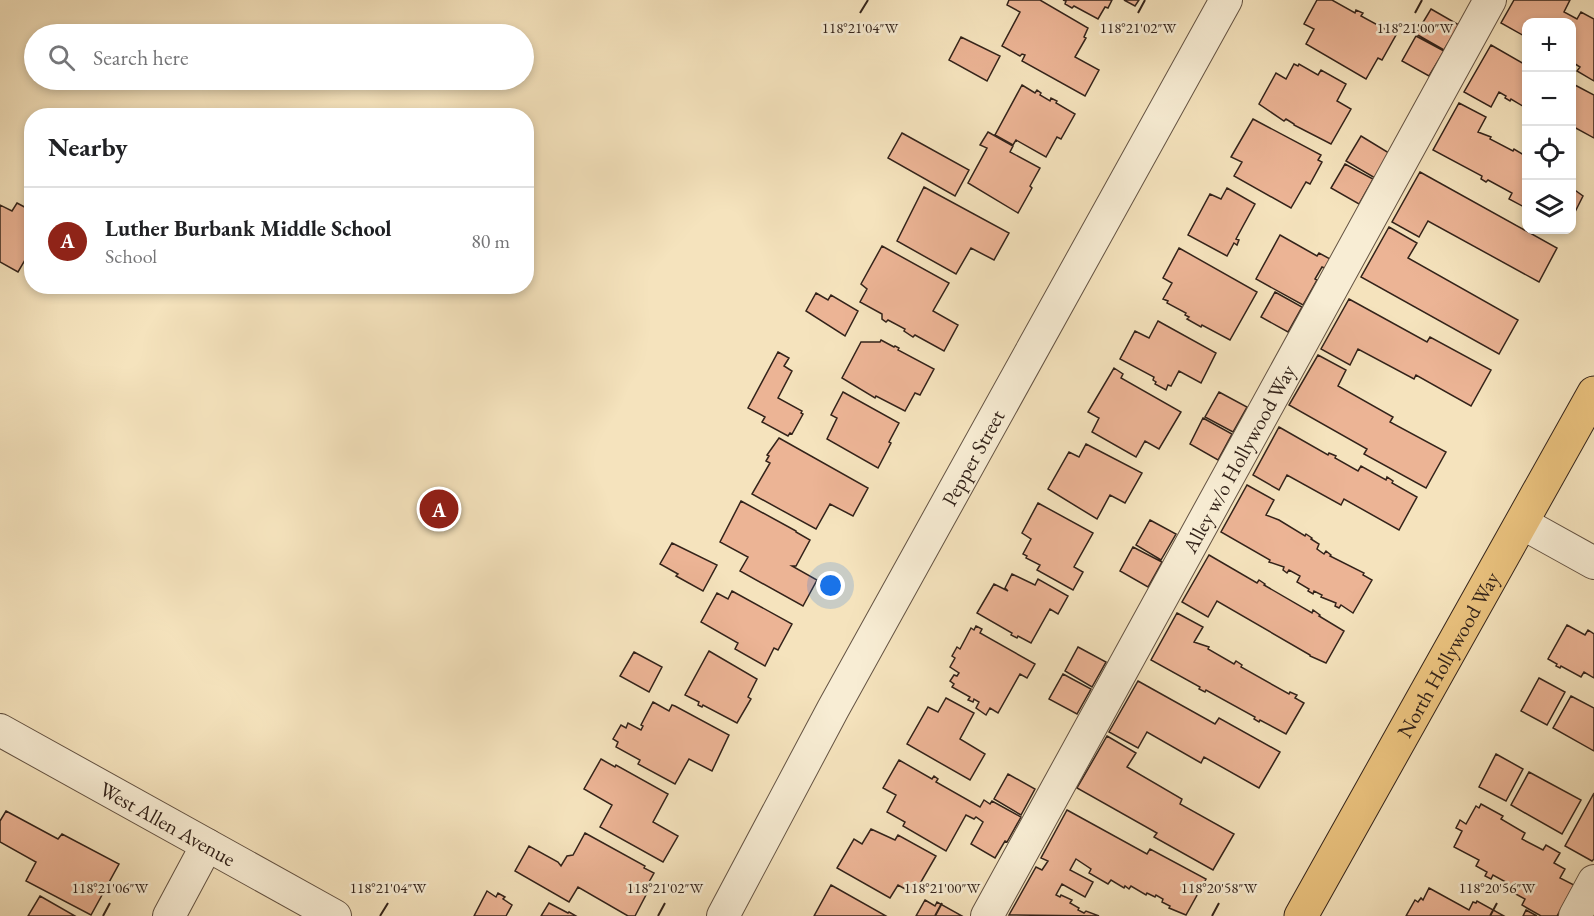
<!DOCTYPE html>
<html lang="en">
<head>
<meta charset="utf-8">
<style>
  body { margin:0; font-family:"EB Garamond",serif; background:#f6f6f6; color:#202124 }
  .controls { position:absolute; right:18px; top:18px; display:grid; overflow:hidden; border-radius:12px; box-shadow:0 3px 9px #0003 }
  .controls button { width:54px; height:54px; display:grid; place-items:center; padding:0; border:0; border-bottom:2px solid #e0e0e0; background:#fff; color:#202124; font:30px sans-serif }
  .you { position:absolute; left:831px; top:586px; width:21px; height:21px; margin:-15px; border:4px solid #fff; border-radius:50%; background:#1a73e8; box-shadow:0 0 0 9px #1a73e833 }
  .badge { display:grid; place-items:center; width:39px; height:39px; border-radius:50%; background:#8f2418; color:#fff; font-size:20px; font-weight:700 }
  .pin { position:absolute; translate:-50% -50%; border:3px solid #fff; box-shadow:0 2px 6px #0006 }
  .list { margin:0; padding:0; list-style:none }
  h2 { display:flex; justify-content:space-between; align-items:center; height:78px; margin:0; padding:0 24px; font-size:26px }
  h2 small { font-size:20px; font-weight:400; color:#757577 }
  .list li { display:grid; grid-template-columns:39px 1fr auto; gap:18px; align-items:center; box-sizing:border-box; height:108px; padding:0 24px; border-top:2px solid #e0e0e0 }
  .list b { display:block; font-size:22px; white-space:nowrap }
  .list p { margin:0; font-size:20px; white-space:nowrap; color:#757577 }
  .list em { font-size:20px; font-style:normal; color:#757577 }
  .icon { flex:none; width:33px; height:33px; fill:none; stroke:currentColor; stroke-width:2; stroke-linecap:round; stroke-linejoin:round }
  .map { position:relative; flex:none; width:1594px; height:916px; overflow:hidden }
  .search { position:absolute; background:#fff; box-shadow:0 3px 9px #0003; left:24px; top:24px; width:510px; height:66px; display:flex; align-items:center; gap:15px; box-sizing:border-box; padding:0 21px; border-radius:33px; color:#757577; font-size:22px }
  .panel { position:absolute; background:#fff; box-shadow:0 3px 9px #0003; left:24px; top:108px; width:510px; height:186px; border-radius:24px }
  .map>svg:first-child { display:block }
</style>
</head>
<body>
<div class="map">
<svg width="1594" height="916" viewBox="0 0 1594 916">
  <rect width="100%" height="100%" fill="#f5e3bd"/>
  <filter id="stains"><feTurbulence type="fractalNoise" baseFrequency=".00333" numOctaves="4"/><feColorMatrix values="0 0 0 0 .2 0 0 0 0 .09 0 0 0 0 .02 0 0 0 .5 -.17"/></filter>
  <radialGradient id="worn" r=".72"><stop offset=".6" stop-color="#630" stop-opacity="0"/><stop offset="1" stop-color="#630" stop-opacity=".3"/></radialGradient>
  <!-- building -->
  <path fill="#ecb495" stroke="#33231a" stroke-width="1.5" d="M1009 0H1040L1088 28 1084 37 1086 38 1075 57 1099 70 1085 96 1022 61 1025 55 1022 54 1020 56 1002 46 1020 12 1007 5Z
    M1063 0H1112L1108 8 1105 7 1098 19 1074 6 1072 8 1065 4 1066 1Z
    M1124 0H1139L1135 6Z
    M1317 0H1332L1355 13 1356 10 1363 13 1361 16 1396 35 1382 60 1378 58 1366 79 1306 44 1314 29 1304 24Z
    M1514 0H1570L1564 12 1577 19 1581 12 1594 19V81L1577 71 1580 67 1572 62V22H1526V37L1501 23Z
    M1431 9 1459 25 1444 50 1416 34Z
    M1416 36 1444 51 1429 76 1402 61Z
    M961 37 1000 56 987 81 949 60Z
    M1491 45 1526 65V108L1511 99 1510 101 1505 98 1506 96 1499 92 1491 107 1464 92Z
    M1294 64 1298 66 1299 64 1318 75 1321 70 1346 84 1337 101 1351 109 1331 144 1294 125V124L1286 119 1284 121 1259 104 1276 73 1286 79Z
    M1573 84 1594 95V138L1572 126Z
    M1022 85 1035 93 1037 90 1041 93 1040 95 1050 101 1051 98 1057 101 1056 103 1075 114 1061 139 1057 137 1046 157 1016 140 1013 145 995 135Z
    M1459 103 1486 117 1478 132 1491 137 1490 139 1513 151 1514 149 1524 155 1523 157 1526 159V208L1509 199 1512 193 1488 180 1486 182 1481 179 1482 176 1433 150Z
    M1253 119 1321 155 1318 160 1322 162 1310 184 1306 182 1291 208 1234 176 1242 162 1231 157Z
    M988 132 1013 146 1010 152 1040 168 1030 186 1032 188 1018 213 968 183 987 148 980 145Z
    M902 133 969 170 955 196 888 158Z
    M1361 136 1389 153 1375 178 1346 161Z
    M1345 164 1373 179 1359 204 1331 188Z
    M1420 172 1557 248 1539 282 1428 221 1419 237 1392 222Z
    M924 187 1009 233 994 260 971 248 956 274 897 241Z
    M1227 188 1255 204 1236 239 1239 240 1237 245 1234 243 1227 256 1188 235 1210 194 1221 199Z
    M1572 188 1583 196 1572 218Z
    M17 203 32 211V248L18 272 0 262V205L12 211Z
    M1389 227 1417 243 1408 258 1518 320 1499 354 1361 277Z
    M1280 235 1317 256 1319 253 1332 260 1327 269 1322 267 1315 279 1317 280 1303 305 1256 279Z
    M882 246 949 283 933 311 958 325 944 351 915 335 913 337 904 331 905 329 888 320 886 322 882 319V314L860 302 867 289 861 284Z
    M1179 248 1257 292 1230 340 1202 325 1201 327 1187 319 1189 317 1185 315 1186 313 1167 303 1168 301 1163 299 1172 283 1163 278Z
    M1275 292 1302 307 1288 332 1261 317Z
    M816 293 828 300 831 295 858 311 845 336 806 311Z
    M1349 299 1427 342 1430 337 1491 370 1471 406 1416 375 1414 379 1358 349 1350 365 1321 349Z
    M1158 321 1216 353 1201 383 1179 371 1171 386 1168 385 1166 390 1155 384 1156 382 1153 380 1154 377 1120 359 1135 331 1149 338Z
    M881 340 894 347 895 346 899 348 898 350 934 369 920 395 915 393 905 411 876 396 875 398 842 378 861 342H880Z
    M778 352 789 358 784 366 792 371 778 398 802 411 801 413 803 414 792 434 790 433 788 436 762 422 765 417 748 408Z
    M1318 355 1346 370 1338 386 1393 417 1390 422 1446 452 1426 488 1364 454 1367 449 1289 405Z
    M1114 368 1123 374 1121 378 1181 412 1159 449 1145 441 1136 457 1092 432 1099 418 1088 412Z
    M843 392 899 423 889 442 891 443 878 468 827 439 837 418 831 415Z
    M1219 392 1247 407 1233 432 1205 417Z
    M1203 418 1232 434 1218 460 1190 444Z
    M1279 427 1328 455 1329 453 1336 456 1335 458 1358 471 1361 466 1386 480 1387 477 1393 481 1392 483 1417 497 1399 530 1344 499 1341 505 1287 475 1279 490 1253 475Z
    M779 438 868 488 853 516 830 504 816 529 752 494 770 463 766 461 769 456 767 455Z
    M1086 444 1142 473 1125 503 1110 495 1097 519 1048 489 1069 452 1079 457Z
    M1247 485 1274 500 1266 515 1279 520 1305 536 1306 534 1312 538 1311 539 1319 544 1317 549 1324 554 1326 551 1331 555 1330 556 1364 573 1363 575 1372 580 1353 613 1341 605 1339 608 1335 606 1336 603 1321 597 1322 595 1314 591 1313 594 1308 591 1309 589 1297 582 1300 576 1289 570 1287 573 1283 570 1284 567 1269 562 1270 560 1221 532Z
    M741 501 796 531V532L810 540 796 566H792L817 580 803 606 740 571 748 557 720 542Z
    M1038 503 1093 533 1074 567 1083 572 1073 590 1037 570 1040 565 1026 558 1027 556 1023 554 1031 539 1022 533Z
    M1150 520 1176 534 1161 560 1136 545Z
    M672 543 717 565 703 591 676 576 678 574 660 564Z
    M1133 547 1162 562 1148 587 1120 571Z
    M1209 555 1257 583 1259 580 1265 584 1264 585 1312 613 1313 610 1320 615 1319 616 1344 631 1326 663 1310 656V655L1217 601 1208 617 1182 602Z
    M1012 574 1035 585 1038 579 1068 596 1058 614 1050 609 1031 643 1018 636 1017 638 1011 635 1012 633 977 613 994 584 1008 591 1005 588Z
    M732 591 792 624 778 650 774 648 765 666 735 649 738 643 701 622 717 593 728 599Z
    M1177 613 1203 627 1194 642 1209 647 1208 649 1234 664 1236 661 1242 665 1241 667 1289 694 1290 692 1297 695 1295 698 1304 703 1286 734 1260 720 1259 722 1254 719 1255 717 1206 690 1205 692 1199 689 1200 687 1151 660Z
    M1567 625 1585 635 1588 630 1594 634V678L1584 672 1581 677 1561 666 1560 668 1556 666 1557 664 1548 659Z
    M976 626 982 629 980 633 1035 664 1027 678 1020 674 998 713 990 708 986 715 976 708 979 702 974 699 973 702 968 700 970 697 952 687 954 684 950 681 954 675 957 676 959 673 950 667 955 658 952 656 957 647 960 649 971 628 974 630Z
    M1078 647 1106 662 1092 687 1065 671Z
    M709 651 757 679 748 697 751 699 737 723 703 705 702 707 698 705 699 702 685 695Z
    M634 652 662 667 649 692 620 676Z
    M1063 674 1091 689 1077 714 1049 699Z
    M1539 678 1565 692 1547 725 1521 711Z
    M1138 681 1215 724 1219 718 1280 752 1259 788 1204 757 1201 763 1147 732 1138 748 1109 732Z
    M1571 696 1594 708V751L1553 728Z
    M946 698 974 713 960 739 985 754 970 780 907 744 928 707 938 712Z
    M653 702 669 711 672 705 675 706 729 735 712 771 689 759 675 784 638 764 640 760 616 747 618 742 613 739 621 725 626 728 628 723 641 730 643 726 641 725Z
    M1107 736 1136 753 1127 767 1182 799 1180 804 1234 834 1213 870 1154 837 1157 833 1077 788Z
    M1496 754 1523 769 1506 801 1479 787Z
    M601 759 615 767 616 765 668 794 653 822 678 836 663 862 600 827 612 805 584 789Z
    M899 760 932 779 934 776 938 779 936 782 980 807 984 800 990 804 992 801 1021 817 1007 842 1005 841 995 858 971 844 983 822 976 817 974 819 966 815 946 851 903 826 905 822 887 812 896 795 883 788Z
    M1529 772 1581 800 1562 834 1511 805Z
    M1008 774 1035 789 1021 815 994 799Z
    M1594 793V859L1592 861 1565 846Z
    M1481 804 1503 816 1501 819 1525 833 1522 839 1543 850 1546 845 1560 853 1554 863 1565 869 1560 878 1574 885 1557 916H1541L1527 908 1522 905 1525 899 1512 892 1515 887 1493 875 1491 879 1485 876 1487 872 1476 866 1479 860 1454 847 1462 831 1456 828 1460 820 1466 824 1476 806 1479 808Z
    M1067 810 1147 854 1150 849 1206 879 1186 915 1169 908 1170 906 1162 902 1163 899 1156 895 1155 897 1147 893 1146 895 1131 886 1129 889 1125 886 1124 888 1111 880 1108 884 1089 873 1091 869 1076 859 1070 870 1093 882 1085 897 1062 884 1056 895 1060 897 1061 895 1072 900 1070 903 1079 908 1078 910 1084 913 1086 911 1099 916 1009 915 1036 867 1042 870 1048 861 1041 858Z
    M6 811 58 839 62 834 119 864 91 915 26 881 36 862 0 842V821Z
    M871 829 895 840 898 835 936 856 914 894 898 885 890 898 837 868 854 839 862 844Z
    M585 833 645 866 644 868 654 873 644 891 647 893 635 916H628L578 887 569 902 515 871 529 846 558 862 561 866 567 856 573 855Z
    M831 885 886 916H814Z
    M1429 888 1469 910 1473 902 1476 903 1477 901 1504 916H1406L1415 900 1418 902 1421 898 1423 900Z
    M487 891 496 897 498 893 505 897 503 899 512 905 506 916H474Z
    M40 896 75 916H28Z
    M925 900 935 906 937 902 962 916H916Z
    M549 903 568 913 569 912 576 916H541Z
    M1526 910 1537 916H1523Z"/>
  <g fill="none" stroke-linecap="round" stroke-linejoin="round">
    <defs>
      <g id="minor">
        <path d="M1522 523 1594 563"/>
        <path id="s1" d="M0 730 335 916"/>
        <path d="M169 916 207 845"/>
        <path id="s2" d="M723 916 833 709 1226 0"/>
        <path id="s3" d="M987 916 1490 0"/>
        <path d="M1575 916 1594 881"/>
      </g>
      <g id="major">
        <path id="s4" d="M1301 916 1594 393"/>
      </g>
    </defs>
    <!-- minor casing -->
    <use href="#minor" stroke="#645343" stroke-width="34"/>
    <!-- major casing -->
    <use href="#major" stroke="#33231a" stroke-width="35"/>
    <!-- minor -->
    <use href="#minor" stroke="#f8edd4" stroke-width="32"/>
    <!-- major -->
    <use href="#major" stroke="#eac27e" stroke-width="33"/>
  </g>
  <!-- ticks -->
  <path fill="none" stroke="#33231a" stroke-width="2" d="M860 13 868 0M1138 13 1145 0M1415 13 1422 0M103 916 110 903M380 916 388 903M658 916 665 903M935 916 942 903M1212 916 1219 903M1490 916 1497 903"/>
  <g text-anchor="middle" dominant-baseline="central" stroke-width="5" stroke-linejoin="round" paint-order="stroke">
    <!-- street labels -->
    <g font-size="21" fill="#33231a" stroke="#f8edd4">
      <text stroke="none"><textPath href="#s2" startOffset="522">Pepper Street</textPath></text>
      <text stroke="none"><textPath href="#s3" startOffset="522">Alley w/o Hollywood Way</textPath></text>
      <text stroke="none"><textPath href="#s4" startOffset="300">North Hollywood Way</textPath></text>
      <text stroke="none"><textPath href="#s1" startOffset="192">West Allen Avenue</textPath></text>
    </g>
  </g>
  <g font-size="15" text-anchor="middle" fill="#33231a" stroke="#f8edd4" stroke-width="5" stroke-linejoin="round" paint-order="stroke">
    <text x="860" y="33">118°21'04"W</text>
    <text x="1138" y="33">118°21'02"W</text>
    <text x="1415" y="33">118°21'00"W</text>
    <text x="110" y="893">118°21'06"W</text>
    <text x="388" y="893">118°21'04"W</text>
    <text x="665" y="893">118°21'02"W</text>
    <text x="942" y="893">118°21'00"W</text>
    <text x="1219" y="893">118°20'58"W</text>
    <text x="1497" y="893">118°20'56"W</text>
  </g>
  <rect width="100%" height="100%" filter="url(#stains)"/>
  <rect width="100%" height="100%" fill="url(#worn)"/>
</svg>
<div class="controls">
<button>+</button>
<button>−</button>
<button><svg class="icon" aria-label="locate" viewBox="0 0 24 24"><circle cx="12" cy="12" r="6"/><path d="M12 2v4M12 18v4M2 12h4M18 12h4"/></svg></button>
<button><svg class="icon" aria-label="layers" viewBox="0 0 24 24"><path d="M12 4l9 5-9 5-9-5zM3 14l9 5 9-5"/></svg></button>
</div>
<div class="you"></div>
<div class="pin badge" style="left:439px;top:509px">A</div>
<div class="search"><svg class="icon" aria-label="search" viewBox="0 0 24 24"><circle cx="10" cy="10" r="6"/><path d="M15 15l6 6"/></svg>Search here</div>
<section class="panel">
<h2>Nearby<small></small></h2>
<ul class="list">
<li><span class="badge">A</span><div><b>Luther Burbank Middle School</b><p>School</p></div><em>80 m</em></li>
</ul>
</section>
</div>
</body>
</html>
